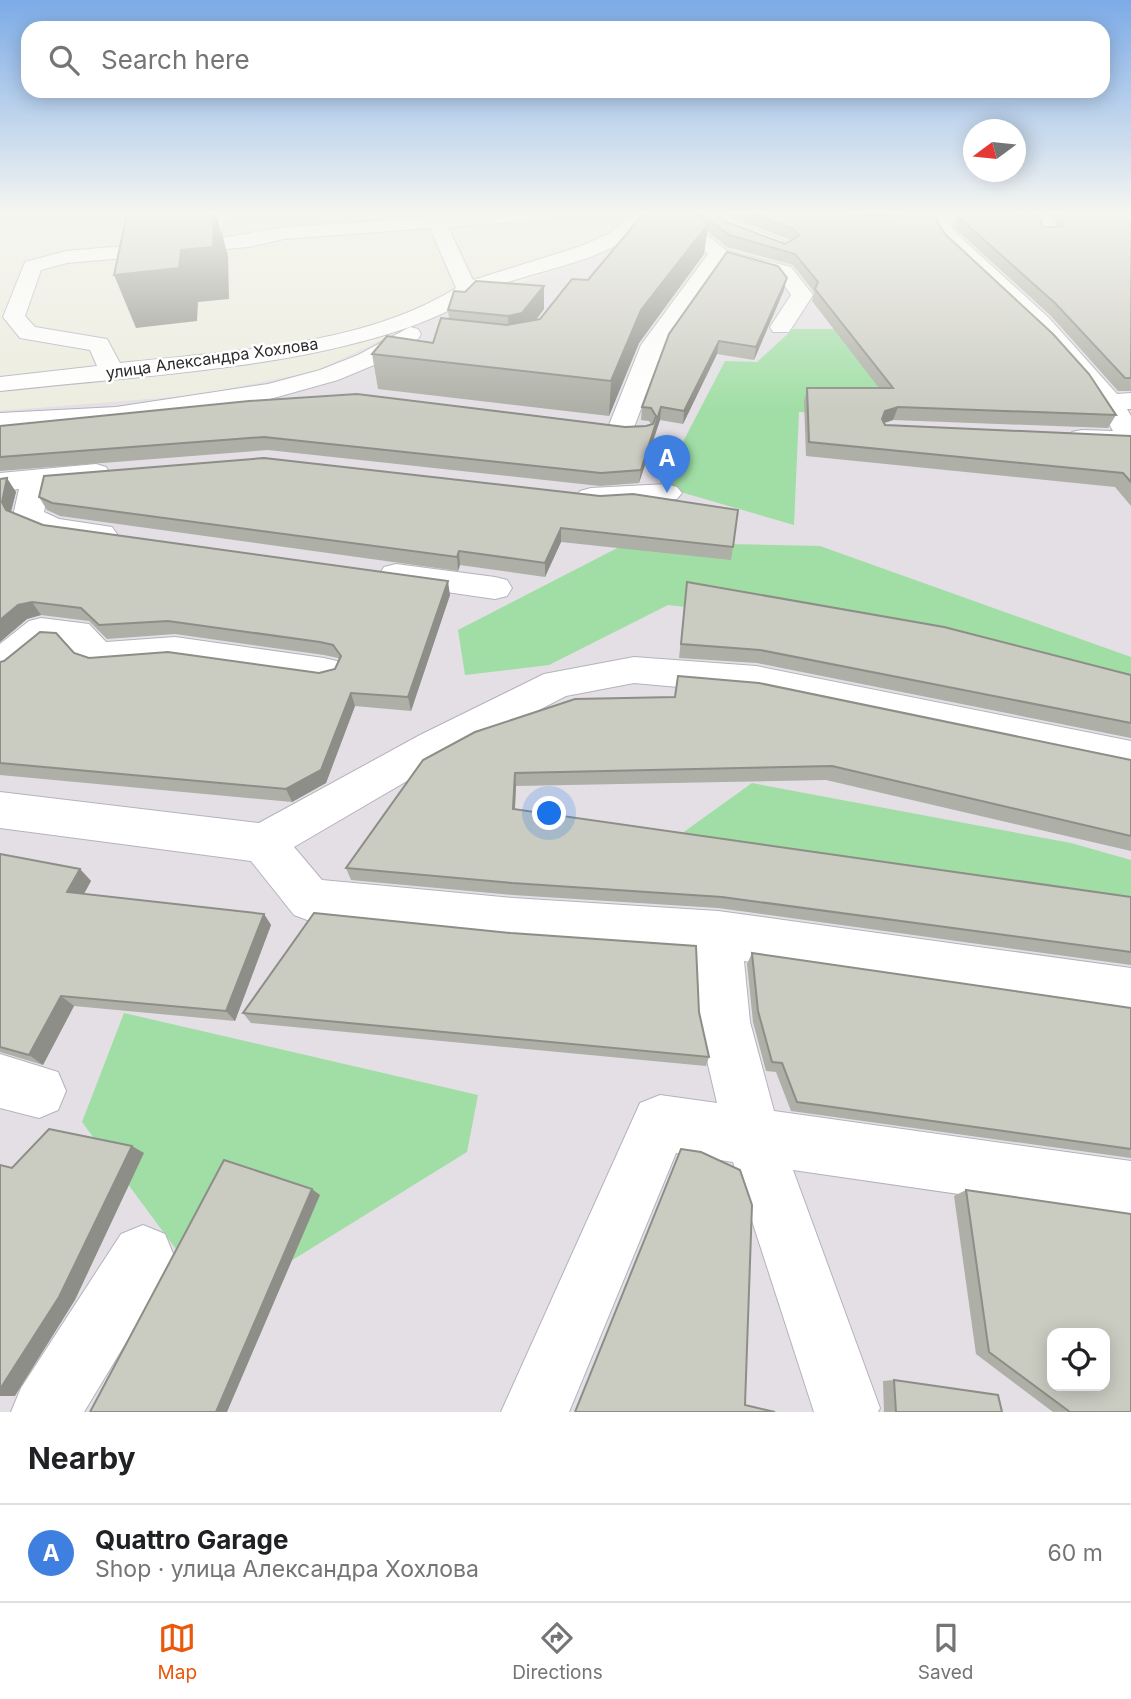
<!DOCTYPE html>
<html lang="en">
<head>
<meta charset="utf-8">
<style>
  body { margin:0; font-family:Inter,sans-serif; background:#f6f6f6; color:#202124 }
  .controls { position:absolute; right:21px; bottom:21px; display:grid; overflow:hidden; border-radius:14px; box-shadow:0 4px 18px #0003 }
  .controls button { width:63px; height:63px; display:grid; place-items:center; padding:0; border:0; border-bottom:2px solid #e0e0e0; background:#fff; color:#202124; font:35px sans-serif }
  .compass { position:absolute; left:963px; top:119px; width:63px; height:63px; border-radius:50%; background:#fff; box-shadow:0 4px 18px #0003; rotate:255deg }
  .you { position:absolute; left:550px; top:814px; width:24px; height:24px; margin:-18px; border:5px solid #fff; border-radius:50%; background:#1a73e8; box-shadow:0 0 0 10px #1a73e833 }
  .badge { display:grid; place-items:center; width:46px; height:46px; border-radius:50%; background:#ea580c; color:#fff; font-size:23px; font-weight:700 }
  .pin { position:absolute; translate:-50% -58px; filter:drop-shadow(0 2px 4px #0008) }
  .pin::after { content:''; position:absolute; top:37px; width:24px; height:21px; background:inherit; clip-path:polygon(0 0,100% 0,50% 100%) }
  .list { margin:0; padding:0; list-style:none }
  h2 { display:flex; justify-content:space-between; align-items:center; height:91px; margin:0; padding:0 28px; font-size:30px }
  h2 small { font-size:23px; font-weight:400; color:#757577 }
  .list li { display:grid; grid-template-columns:46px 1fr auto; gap:21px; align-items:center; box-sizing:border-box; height:98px; padding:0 28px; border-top:2px solid #e0e0e0 }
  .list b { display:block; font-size:26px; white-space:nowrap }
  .list p { margin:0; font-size:23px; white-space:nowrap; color:#757577 }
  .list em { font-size:23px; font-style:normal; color:#757577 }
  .icon { flex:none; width:38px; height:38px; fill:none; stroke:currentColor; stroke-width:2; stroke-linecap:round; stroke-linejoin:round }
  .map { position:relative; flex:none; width:1131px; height:1412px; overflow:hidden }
  .search { position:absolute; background:#fff; box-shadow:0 4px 18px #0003; left:21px; right:21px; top:21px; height:77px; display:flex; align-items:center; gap:18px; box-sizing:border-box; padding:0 24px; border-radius:21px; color:#757577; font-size:26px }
  .sheet { height:189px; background:#fff }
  nav { display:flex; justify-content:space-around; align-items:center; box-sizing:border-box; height:98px; border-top:2px solid #e0e0e0; background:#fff; font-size:19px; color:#757577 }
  nav a { display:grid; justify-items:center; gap:4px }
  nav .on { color:#ea580c }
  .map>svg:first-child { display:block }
</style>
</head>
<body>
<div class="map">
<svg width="1131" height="1412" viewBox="0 0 1131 1412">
  <rect width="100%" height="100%" fill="#ececdf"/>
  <!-- industrial -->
  <path fill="#e3dfe5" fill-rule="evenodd" d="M659 213H1131V1412H0V411L199 395 316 371 396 333 604 251ZM1052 1333H1105V1386H1052Z"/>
  <!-- green -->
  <path fill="#a0dea5" d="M947 300 866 417 799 412 794 525 660 486 725 361 757 362 793 329H897Z
    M629 542 820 546 1131 657V737L832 623 668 605 549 665 465 675 458 630Z
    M752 783 1071 843 1131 860V936L674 839Z
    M124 1013 478 1095 467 1152 218 1306 82 1122Z"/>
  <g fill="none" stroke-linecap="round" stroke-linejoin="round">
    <defs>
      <path id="minor" d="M207 213H249L246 217 223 220 222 238 284 227 425 218 423 213H441L443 216 489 213H578L569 218 448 227 473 280 581 246 608 234 636 213H657C622 258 550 267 499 285 480 291 466 303 448 311 429 320 408 328 388 334 268 371 126 377 0 391V377L97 366 90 350 20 338 3 317 25 262 66 251 203 239ZM430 228 456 288C361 347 228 351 120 363L107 339 35 327 25 316 41 270 67 263 248 247 284 239Z
        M659 213H679L727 251 791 267 813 295 789 332H773L770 327 791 295 777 275 724 260 665 345 633 430 630 436 620 438 610 436 607 430 641 345 708 254Z
        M711 213H729L735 222 781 240 784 244 774 250 723 230Z
        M940 213H958L951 227 957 234 1049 318 1117 394 1131 393V409H1127L1131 416V448L1072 444 1068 438 1072 432 1082 430 1113 431 1098 404 1045 340 935 232 933 228Z
        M1031 213H1049L1057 233 1055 237H1041Z
        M1116 213H1131V233L1124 231Z
        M410 327 418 329 421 334 418 339 374 365 338 380 270 399 116 423 0 429V413L116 407 268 384 320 370 358 355Z
        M96 464 106 467 110 473 106 479 49 486 44 512 59 519 112 527 117 534 112 541C89 547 27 537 13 516L19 489 0 491V473Z
        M667 484 677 487 682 493 677 499 591 506 580 503 576 497 580 491 591 488Z
        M396 564 495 577 507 580 512 588 507 596 495 599 384 583 379 575 384 567Z
        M41 618 89 624 106 642 175 637 324 658 337 661 343 671 337 681 324 684 175 663 98 669 85 665 66 644 49 643 13 673 0 677V644L29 621Z
        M634 657 756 666 1131 741V773L756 694 634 683 566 696 448 757 294 847 322 880 513 898 718 911 1131 968V1018L744 961 750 1022 774 1111 1131 1161V1219L793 1170 880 1408 878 1412H814L733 1162 676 1153 569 1412H501L640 1103 660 1095 717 1103 698 1022 695 955 513 942 310 921 294 915 251 861 0 828V792L259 823 420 735 544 674Z
        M0 1054 58 1072 66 1091 58 1110 39 1118 0 1108Z
        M143 1225 165 1234 174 1256 165 1278 84 1412H11L21 1388 121 1234Z"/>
    </defs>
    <!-- minor casing -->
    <use href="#minor" stroke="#b5b2be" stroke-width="2"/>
    <!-- minor -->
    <use href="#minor" fill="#fff" fill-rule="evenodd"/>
  </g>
  <!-- wall -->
  <path fill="#aeafa6" d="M644 213H718L724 221 785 244 792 240 737 220 731 213H831L945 234 1116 415 1108 428 893 420 884 423 885 425 1131 436V506L1115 487 806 456 804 401 807 388H879L812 301 814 292 793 265 727 247 707 231 704 254 639 343 609 416 378 389 372 354 433 343 449 319 448 310 465 292 544 286V309L536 320 540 319 588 280Z
    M959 213 1043 227H1057L1051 213H1123L1127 221 1131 222V391H1118L1051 316 959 232 954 227Z
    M778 266 784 290 754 360 717 354 683 424 660 420 639 483 600 486 268 450 0 471V426L625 427 646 426 651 424 649 421 641 420 642 407Z
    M264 458 733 547 731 560 561 542 545 577 460 565 458 571 60 516 47 510 39 497Z
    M0 479 16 492 11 512 43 525 450 595 411 711 355 706 326 783 292 802 0 775V662L74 653 89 658 319 673 335 669 339 660 338 658 324 655 175 634 107 639 89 621 41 615 27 619 0 642Z
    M687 582 1131 675V738L757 663 679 658Z
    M678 676 1131 760V851L826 780 516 786 515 809 1131 897V965L718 908 513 895 351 880 346 868 423 760 675 697Z
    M0 854 80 869 91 881 84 894 264 914 271 925 235 1021 74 1006 43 1065 0 1052Z
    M752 953 1131 1008V1158L791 1111 776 1072 766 1071 753 1022 747 964Z
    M699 1012 709 1057 706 1066 251 1023 243 1013Z
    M966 1190 1131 1412H1053L976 1354 954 1196Z
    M894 1380 1002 1412H884L883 1381Z"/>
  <!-- shaded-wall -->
  <path fill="#8d8e87" d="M214 213H216L228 256 229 299 198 302 197 321 136 328 114 275Z
    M708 224 704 254 639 343 609 416 611 381 641 310Z
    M787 278 784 290 754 360 756 347Z
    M544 286V309L523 337 509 339 508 316Z
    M719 341 717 354 683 424 684 411Z
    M661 407 660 420 639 483 641 470Z
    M898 407 893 420 881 424 885 411Z
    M7 478 16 492 10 515 15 523 2 502Z
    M561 528V542L545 577V563Z
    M459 551 460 565 458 571 457 557Z
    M448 581 450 595 411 711 408 697Z
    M32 602 41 615 27 619 0 642V620L18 605Z
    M351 693 355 706 326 783 292 802 286 789Z
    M515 773 516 786 514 822 513 809Z
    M80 869 91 881 78 904 67 892Z
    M264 914 271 925 235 1021 226 1011Z
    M61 996 74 1006 43 1065 29 1055Z
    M132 1146 144 1153 75 1300 15 1396H0V1389Z
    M312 1189 320 1195 227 1412H216Z"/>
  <!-- building -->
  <path fill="#cacbc1" stroke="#8d8e87" stroke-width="2" fill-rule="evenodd" d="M138 213H214L213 247 181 250 179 268 114 275 127 214Z
    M644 213H694L708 224 641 310 611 381 372 354 387 336 433 343 441 318 507 325 540 319 572 279 588 280Z
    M699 213H718L724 221 785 244 799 236 794 229 750 213H831L935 218 945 234 1053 334 1089 374 1116 415 898 407 885 411 882 419 885 425 1131 436V482L1123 473 809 442 807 388H893L815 289 818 282 795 254 729 235Z
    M959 213H1037L1043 227H1062L1064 221 1061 213H1123L1127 221 1131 222V378H1125L1056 304 963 221 958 216Z
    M727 252 778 266 787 278 756 347 719 341 684 411 661 407 641 470 601 473 264 437 0 457V426L249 401 357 394 625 427 646 426 653 424 656 416 651 408 642 407 669 334Z
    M476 281 544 286 522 313 508 316 448 310 454 291 465 292Z
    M264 458 600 496 633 494 738 510 733 547 561 528 545 563 459 551 457 557 52 503 39 497 44 476Z
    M7 478 2 502 6 510 43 525 448 581 408 697 351 693 321 770 286 789 0 763V662L4 661 40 632 56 633 74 653 89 658 168 652 319 673 335 669 341 656 333 645 320 642 168 621 99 625 81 608 32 602 18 605 0 620V479Z
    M687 582 944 627 1131 675V723L760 650 681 644Z
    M678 676 759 683 1131 760V836L832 766 515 773 513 809 1131 897V952L722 897 512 883 346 868 423 760 475 732 575 699 675 697Z
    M0 854 80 869 67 892 264 914 226 1011 61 996 29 1055 0 1047Z
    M314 913 511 933 696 946 699 1012 709 1057 243 1013Z
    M752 953 1131 1008V1149L797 1102 782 1063 772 1062 758 1011Z
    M49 1129 132 1146 59 1297 0 1389V1165L12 1168Z
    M681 1149 701 1152 740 1170 752 1205 745 1405 775 1412H575Z
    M224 1160 312 1189 216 1412H90Z
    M966 1190 1131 1214V1412H1070L989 1352ZM1052 1333H1105V1386H1052Z
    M894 1380 998 1395 1002 1412H896Z"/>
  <!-- sky -->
  <linearGradient id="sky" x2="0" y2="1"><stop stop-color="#7cabe7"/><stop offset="0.52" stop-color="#f6f6f1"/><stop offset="1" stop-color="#f6f6f1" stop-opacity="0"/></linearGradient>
  <rect width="1131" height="411" fill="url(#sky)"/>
  <g text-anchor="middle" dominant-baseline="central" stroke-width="5" stroke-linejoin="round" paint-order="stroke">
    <!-- far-street labels -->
    <g font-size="16" fill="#2b2b2b" stroke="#fff">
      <text transform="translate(212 358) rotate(-8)">улица Александра Хохлова</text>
    </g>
  </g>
</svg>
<div class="controls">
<button><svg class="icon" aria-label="locate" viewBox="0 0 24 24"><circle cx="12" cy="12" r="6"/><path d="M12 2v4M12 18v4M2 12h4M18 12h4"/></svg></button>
</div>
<svg class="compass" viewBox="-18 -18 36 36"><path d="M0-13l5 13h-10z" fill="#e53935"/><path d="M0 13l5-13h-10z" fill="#757577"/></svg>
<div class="you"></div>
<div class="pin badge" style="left:667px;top:493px;background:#3f7fe0">A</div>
<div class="search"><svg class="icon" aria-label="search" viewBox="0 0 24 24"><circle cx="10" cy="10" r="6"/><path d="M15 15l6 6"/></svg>Search here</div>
</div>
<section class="sheet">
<h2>Nearby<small></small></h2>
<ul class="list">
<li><span class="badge" style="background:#3f7fe0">A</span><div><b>Quattro Garage</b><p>Shop · улица Александра Хохлова</p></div><em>60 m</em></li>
</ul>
</section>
<nav>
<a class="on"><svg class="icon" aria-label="map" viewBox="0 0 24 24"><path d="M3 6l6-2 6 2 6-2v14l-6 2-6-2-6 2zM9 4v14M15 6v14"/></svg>Map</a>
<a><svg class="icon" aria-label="directions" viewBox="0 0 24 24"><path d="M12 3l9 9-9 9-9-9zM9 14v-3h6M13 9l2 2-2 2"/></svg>Directions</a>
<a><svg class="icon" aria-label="saved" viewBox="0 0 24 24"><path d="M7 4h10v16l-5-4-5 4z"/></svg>Saved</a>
</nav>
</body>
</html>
